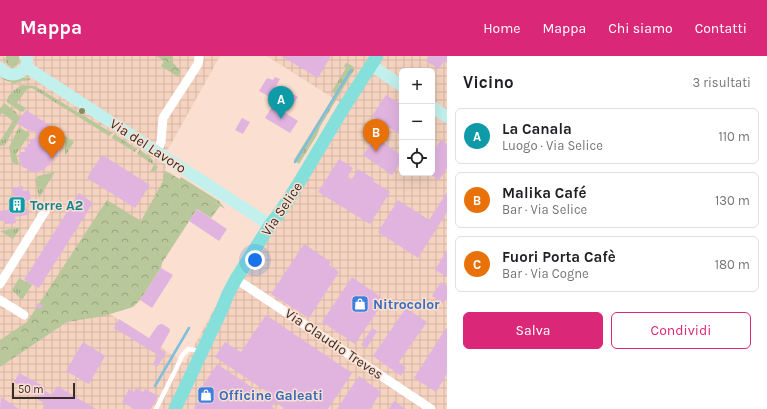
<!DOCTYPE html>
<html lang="it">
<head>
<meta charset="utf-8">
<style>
  body { margin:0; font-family:Karla,sans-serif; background:#f6f6f6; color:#202124 }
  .controls { position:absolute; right:12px; top:12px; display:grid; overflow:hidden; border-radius:6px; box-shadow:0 4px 16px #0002 }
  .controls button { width:36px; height:36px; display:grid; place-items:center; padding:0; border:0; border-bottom:1px solid #e0e0e0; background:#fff; color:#202124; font:20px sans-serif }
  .scale { position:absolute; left:12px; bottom:10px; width:63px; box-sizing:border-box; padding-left:4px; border:2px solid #372c27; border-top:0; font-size:11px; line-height:14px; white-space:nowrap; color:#372c27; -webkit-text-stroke:3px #fbdfd0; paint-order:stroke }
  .you { position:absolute; left:255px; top:204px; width:14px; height:14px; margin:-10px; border:3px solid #fff; border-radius:50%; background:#1a73e8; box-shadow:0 0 0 6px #1a73e833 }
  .badge { display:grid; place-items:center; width:26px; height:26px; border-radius:50%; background:#db2777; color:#fff; font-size:13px; font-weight:700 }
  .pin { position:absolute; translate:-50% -33px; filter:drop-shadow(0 1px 2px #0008) }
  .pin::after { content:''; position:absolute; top:21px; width:14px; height:12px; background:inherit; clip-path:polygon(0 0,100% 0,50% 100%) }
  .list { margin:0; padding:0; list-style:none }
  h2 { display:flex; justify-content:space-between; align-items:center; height:52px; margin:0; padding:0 16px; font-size:17px }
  h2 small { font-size:13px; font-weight:400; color:#757577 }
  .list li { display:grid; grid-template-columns:26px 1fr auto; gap:12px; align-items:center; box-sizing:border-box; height:56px; margin:0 8px 8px; padding:0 8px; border:1px solid #e0e0e0; border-radius:6px }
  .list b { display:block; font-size:15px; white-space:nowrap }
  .list p { margin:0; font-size:13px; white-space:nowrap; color:#757577 }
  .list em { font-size:13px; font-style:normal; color:#757577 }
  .actions { display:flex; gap:8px; padding:12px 16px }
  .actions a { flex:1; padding:9px 0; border:1px solid #db2777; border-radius:6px; text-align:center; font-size:14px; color:#db2777 }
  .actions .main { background:#db2777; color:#fff }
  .icon { flex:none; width:22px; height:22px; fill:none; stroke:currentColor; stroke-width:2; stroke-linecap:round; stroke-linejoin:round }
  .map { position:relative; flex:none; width:447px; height:353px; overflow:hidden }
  header { display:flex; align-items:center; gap:24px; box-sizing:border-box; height:56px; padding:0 20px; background:#db2777; color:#fff }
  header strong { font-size:19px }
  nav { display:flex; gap:22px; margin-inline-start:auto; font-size:14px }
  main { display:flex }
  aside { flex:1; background:#fff }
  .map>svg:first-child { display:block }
</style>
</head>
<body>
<header>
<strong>Mappa</strong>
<nav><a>Home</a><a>Mappa</a><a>Chi siamo</a><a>Contatti</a></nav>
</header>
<main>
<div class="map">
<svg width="447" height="353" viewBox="0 0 447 353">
  <defs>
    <pattern id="industrial-grid" width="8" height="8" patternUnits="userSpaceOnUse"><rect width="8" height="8" fill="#f5d3c0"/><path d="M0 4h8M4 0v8" fill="none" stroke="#d3b5a5"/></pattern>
    <pattern id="grass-tufts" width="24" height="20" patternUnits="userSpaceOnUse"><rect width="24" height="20" fill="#b9c89a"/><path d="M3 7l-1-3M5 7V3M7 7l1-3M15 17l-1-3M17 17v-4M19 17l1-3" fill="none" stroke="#97a37e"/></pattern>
    <pattern id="park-crowns" width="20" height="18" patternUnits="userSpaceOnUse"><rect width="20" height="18" fill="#b9c89a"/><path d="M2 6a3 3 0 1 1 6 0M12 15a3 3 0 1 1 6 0" fill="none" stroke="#97a37e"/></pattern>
  </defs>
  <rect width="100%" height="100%" fill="#fbdfd0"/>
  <!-- industrial -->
  <path fill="url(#industrial-grid)" fill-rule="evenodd" d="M0 0H3L15 7 27 0H220L167 95 165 125 102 253 185 307 214 253 277 156 339 46 267 0H447V353H0ZM402 15H432V117H402Z"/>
  <!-- grass -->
  <path fill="url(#grass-tufts)" d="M6 0H19C23 14 2 15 6 0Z
    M346 7H347L353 10 354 14 320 71 317 79 299 108 294 104 335 38 332 35 346 12 344 10Z
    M0 20 30 22V24L22 25 13 28 11 26 2 23Z
    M22 29 35 30 112 77 109 80 32 32 27 33 17 47 26 52 23 56C19 55 17 53 14 51 13 50 9 47 8 47 4 40 17 32 22 29Z
    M4 47 16 56 20 62 5 89 0 90V85L13 65 2 57 0 60V53Z
    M19 71 30 78 16 98 19 108 16 109 12 106 9 91Z
    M114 78 137 93 135 96 112 82Z
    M65 80 74 86 65 100Z
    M140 94 152 103 155 109 158 111C156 115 154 116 150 116L154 109 137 98Z
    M55 116 39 142 35 124 38 120Z
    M181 121 219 145 225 153 179 124Z
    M21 171 13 183 0 175Z
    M19 222 32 229 22 244 12 234Z"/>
  <!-- park -->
  <path fill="url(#park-crowns)" d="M156 0H173V7L181 15 178 21 161 10 164 5Z
    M165 115 170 117 220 150 211 162 197 153 162 207 161 212 140 244 133 251 104 260 67 266 0 311V284L27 266 107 144 141 165 163 125V120Z"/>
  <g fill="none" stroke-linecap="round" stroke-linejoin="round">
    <!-- stream -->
    <path stroke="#80bedd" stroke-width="2.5" d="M295 106 351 14
      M155 330 189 272"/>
  </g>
  <!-- building -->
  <path fill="#e1b4e0" d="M281 0H331L318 22Z
    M429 0H447V7L444 5 439 13 426 5Z
    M275 21 280 23 270 41 259 35 267 22 273 24Z
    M293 38 298 41 291 51 287 48Z
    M386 39 402 49V80L372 60Z
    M273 49 298 65 290 77 265 62Z
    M26 54 63 78V93L58 94 57 101H54L53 106 51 105 49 110H47L43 115 42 114 36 117V116L28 115V113L22 111 18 99H21L20 96H25L24 91H28V88H30V84L35 82 38 78H36L35 75H30L17 67Z
    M242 62 250 66 243 78 235 74Z
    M376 81 402 100V105L392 119 363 99Z
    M441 84 447 88V112L439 124 428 117H432V97Z
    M102 99 150 129 135 152 87 122Z
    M339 103 353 112 347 121 352 123 358 113 374 123 373 125 390 136 370 168 318 136Z
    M23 130V135L29 134 31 144 25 145 28 159 15 161 16 167 5 168V164L0 165V155L8 154V152H9L8 146 15 145 12 132Z
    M447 136V156L418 202 378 176 398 144 429 164Z
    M79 137 93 147 39 232 24 224Z
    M197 153 227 173 219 185 189 165Z
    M304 188 331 206 329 209 339 216 309 262 271 238Z
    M447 194V221L435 214Z
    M161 212 173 219 152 252 140 244Z
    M352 221 385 244 355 288 322 266Z
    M441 226 447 230V243H446L443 247 432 240Z
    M38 247 43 250 40 253 36 250Z
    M406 252 427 266 399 306 406 312 401 320 373 300Z
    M266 259 352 317 328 353H285L275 346 272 351 275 353H195L194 352 206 334 202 331 217 308 268 342 270 338 215 301 225 286 241 296Z
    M119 263 149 282 158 269 162 268 169 272 170 275 160 293 166 297 157 311 153 308 158 299 114 272Z
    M372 272 377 275 367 292 361 289Z
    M446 272H447V318L436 336 414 322Z
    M83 286 105 300 89 328 66 315Z
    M19 317 45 331 43 334 52 339 57 330 96 353H43L46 348 38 344 39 341 14 326Z
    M359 320 381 336 370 353H337Z
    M136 332 143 336 145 333 158 340 151 353H134L122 346 129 333 134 336Z
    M1 341 19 353H0Z
    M394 345 406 353H389Z"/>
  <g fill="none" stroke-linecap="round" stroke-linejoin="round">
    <!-- service -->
    <path stroke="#fff" stroke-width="4.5" d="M156 353 176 313 182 300 188 293 201 295"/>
    <!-- minor -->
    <path stroke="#fff" stroke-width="9" d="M157 96 161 86 163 62 198 8 199 3V0
      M236 223 431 353
      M0 228 47 152
      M0 244 24 259"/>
    <!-- secondary -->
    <path stroke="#c2f0ed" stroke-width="12" d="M371 9 402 30
      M26 11 270 169
      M0 12C11 25 29 17 27 0
      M432 51 447 61"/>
    <!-- primary -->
    <path stroke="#85e0db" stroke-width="13" d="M175 353 222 253 228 238 236 223 270 169 280 156 297 130 343 53 377 0"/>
  </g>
  <!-- trees -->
  <circle fill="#8d885e" cx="82" cy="55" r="3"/>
  <!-- icons -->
  <defs>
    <symbol id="building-square" viewBox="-11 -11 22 22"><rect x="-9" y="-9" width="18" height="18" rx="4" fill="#0f9aa8" stroke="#fbdfd0"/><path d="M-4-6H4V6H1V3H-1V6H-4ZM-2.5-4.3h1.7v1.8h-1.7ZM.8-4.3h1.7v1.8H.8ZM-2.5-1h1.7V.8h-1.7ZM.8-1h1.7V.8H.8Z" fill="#fff"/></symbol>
    <symbol id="shop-square" viewBox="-11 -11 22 22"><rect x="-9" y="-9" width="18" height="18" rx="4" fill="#3f7fe0" stroke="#fbdfd0"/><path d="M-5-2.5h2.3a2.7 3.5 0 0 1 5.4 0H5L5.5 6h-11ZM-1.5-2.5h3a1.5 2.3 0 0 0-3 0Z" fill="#fff"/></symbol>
  </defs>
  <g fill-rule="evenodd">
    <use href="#building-square" x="7" y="139" width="20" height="20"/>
    <use href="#shop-square" x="350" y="238" width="20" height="20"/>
    <use href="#shop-square" x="196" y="329" width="20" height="20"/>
  </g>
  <g text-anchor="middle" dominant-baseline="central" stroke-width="3" stroke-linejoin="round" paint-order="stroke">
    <!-- street labels -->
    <g font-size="14" fill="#372c27" stroke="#fbdfd0">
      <text transform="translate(148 90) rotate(33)">Via del Lavoro</text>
      <text transform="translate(282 153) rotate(-56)">Via Selice</text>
      <text transform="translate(334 288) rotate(34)">Via Claudio Treves</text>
    </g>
    <!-- culture labels -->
    <g font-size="14" font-weight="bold" fill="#0d838f" stroke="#fbdfd0" text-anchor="start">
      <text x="30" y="149">Torre A2</text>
    </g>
    <!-- shop labels -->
    <g font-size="14" font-weight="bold" fill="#366cbe" stroke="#fbdfd0" text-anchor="start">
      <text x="373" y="248">Nitrocolor</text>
      <text x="219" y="339">Officine Galeati</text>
    </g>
  </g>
</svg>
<div class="controls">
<button>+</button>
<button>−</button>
<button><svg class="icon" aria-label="locate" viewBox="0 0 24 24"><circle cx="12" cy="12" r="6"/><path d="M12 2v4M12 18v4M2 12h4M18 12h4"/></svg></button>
</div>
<div class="scale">50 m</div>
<div class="you"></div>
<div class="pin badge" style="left:281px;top:63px;background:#0f9aa8">A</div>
<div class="pin badge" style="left:376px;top:96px;background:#e8710a">B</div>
<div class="pin badge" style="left:52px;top:103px;background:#e8710a">C</div>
</div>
<aside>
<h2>Vicino<small>3 risultati</small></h2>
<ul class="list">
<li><span class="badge" style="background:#0f9aa8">A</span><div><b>La Canala</b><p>Luogo · Via Selice</p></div><em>110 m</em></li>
<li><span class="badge" style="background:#e8710a">B</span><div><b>Malika Café</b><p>Bar · Via Selice</p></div><em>130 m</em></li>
<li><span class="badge" style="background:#e8710a">C</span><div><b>Fuori Porta Cafè</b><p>Bar · Via Cogne</p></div><em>180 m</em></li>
</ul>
<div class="actions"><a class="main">Salva</a><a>Condividi</a></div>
</aside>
</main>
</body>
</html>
